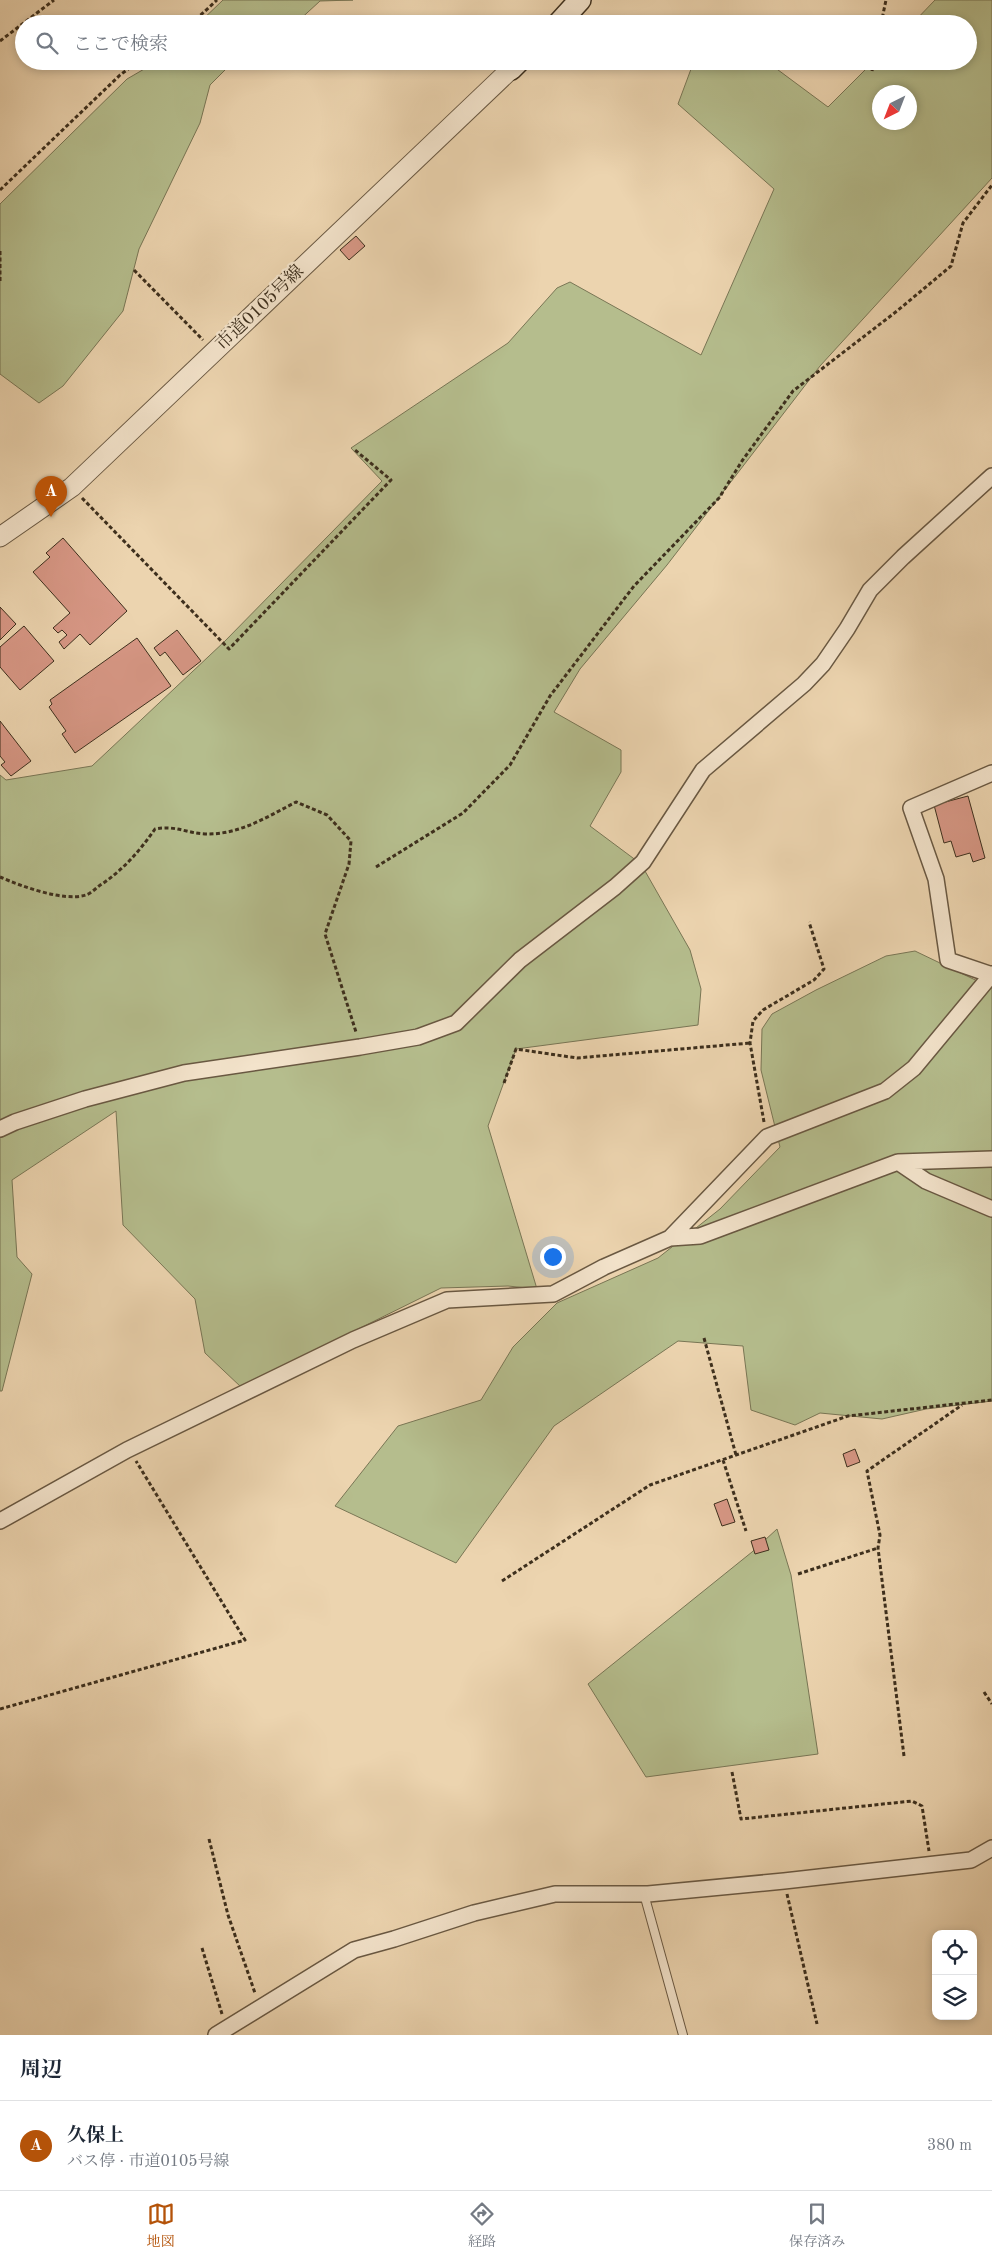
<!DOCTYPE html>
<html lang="ja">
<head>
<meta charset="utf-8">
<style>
  body { margin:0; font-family:"Old Standard TT","Noto Serif JP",serif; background:#f6f6f7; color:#1f2937 }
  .controls { position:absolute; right:15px; bottom:15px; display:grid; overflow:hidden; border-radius:10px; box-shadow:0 2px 8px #0003 }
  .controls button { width:45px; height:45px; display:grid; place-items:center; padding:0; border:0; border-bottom:1px solid #e0e1e3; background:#fff; color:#1f2937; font:25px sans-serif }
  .compass { position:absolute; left:872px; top:85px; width:45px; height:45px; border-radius:50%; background:#fff; box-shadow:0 2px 8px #0003; rotate:222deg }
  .you { position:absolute; left:552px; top:1256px; width:18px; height:18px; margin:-12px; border:4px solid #fff; border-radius:50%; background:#1a73e8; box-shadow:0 0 0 8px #1a73e833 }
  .badge { display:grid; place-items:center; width:32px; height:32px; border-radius:50%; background:#b45309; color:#fff; font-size:16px; font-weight:700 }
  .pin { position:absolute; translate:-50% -41px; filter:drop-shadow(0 1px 2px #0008) }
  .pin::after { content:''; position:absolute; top:26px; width:18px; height:15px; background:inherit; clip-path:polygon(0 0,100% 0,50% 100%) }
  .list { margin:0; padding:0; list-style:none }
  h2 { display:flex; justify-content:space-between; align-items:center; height:65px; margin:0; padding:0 20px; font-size:21px }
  h2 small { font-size:16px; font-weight:400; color:#747a83 }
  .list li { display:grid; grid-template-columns:32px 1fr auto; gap:15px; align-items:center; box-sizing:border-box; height:90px; padding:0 20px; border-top:1px solid #e0e1e3 }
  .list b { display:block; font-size:19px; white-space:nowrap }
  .list p { margin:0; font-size:16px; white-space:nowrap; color:#747a83 }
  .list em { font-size:16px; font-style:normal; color:#747a83 }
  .icon { flex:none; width:28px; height:28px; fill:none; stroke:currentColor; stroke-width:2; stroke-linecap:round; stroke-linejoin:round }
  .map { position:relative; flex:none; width:992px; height:2035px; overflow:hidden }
  .search { position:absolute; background:#fff; box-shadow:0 2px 8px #0003; left:15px; right:15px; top:15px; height:55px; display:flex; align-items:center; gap:12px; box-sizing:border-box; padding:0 18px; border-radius:28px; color:#747a83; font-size:19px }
  .sheet { height:155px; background:#fff }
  nav { display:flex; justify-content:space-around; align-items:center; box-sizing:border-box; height:70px; border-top:1px solid #e0e1e3; background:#fff; font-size:14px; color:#747a83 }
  nav a { display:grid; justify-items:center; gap:2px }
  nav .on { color:#b45309 }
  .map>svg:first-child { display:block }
</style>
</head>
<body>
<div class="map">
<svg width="992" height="2035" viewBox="0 0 992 2035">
  <rect width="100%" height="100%" fill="#ecd4af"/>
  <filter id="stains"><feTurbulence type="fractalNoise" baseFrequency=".004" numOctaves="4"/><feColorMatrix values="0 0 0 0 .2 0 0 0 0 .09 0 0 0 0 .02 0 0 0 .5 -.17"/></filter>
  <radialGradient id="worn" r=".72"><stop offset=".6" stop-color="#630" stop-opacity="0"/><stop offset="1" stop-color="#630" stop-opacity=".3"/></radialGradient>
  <!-- green -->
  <path fill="#b5bd8d" stroke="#797655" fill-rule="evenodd" d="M223 0H353L320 1 295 24H198Z
    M935 0H992V178L820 366 667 565 580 669 554 712 621 750V772L590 826 641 864 690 950 701 989 698 1025 516 1049 488 1126 537 1289 508 1286 441 1288 241 1387 205 1353 195 1299 123 1225 116 1111 12 1180 17 1257 32 1274 2 1391H0V775L6 780 92 766 225 641 382 481 351 448 508 343 557 288 570 282 701 355 774 189 678 104 694 61H766L828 107 874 61H968V24H912ZM880 92H910V122H880Z
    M158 61H234L210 85 200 123 139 249 123 311 63 386 39 403 0 374V204L127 79Z
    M915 951 992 988V1401L926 1409 882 1419 820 1413 795 1425 751 1410 743 1346 678 1341 554 1426 456 1563 335 1506 398 1426 481 1400 513 1347 557 1303 658 1258 720 1209 780 1147 761 1070 762 1029 772 1014 816 990 886 956Z
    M777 1529 791 1575 818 1754 646 1777 588 1684 752 1552Z"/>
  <!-- building -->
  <path fill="#d79785" stroke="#3d2f1d" d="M356 236 365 246 349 260 340 250Z
    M63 538 127 611 90 645 80 634 64 649 59 642 67 635 62 630 58 633 53 628 70 613 33 572 50 557 46 553Z
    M0 607 16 624 0 640Z
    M24 626 54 661 20 690 0 667V647Z
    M177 630 201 661 183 675 165 652 160 656 154 648Z
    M137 638 171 686 75 753 62 734 66 731 49 707 52 704 50 700Z
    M0 721 31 761 11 776 1 765 5 762 0 756Z
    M968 796 985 858 973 862 970 853 956 857 951 841 944 843 934 805Z
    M855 1449 860 1462 847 1467 843 1454Z
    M727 1499 735 1522 722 1526 714 1504Z
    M765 1537 769 1550 755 1554 751 1541Z"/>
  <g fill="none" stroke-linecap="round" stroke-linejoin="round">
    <defs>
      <path id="service" d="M644 1894 683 2035"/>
      <path id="minor" d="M992 975 948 960 936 879 911 808 992 773
        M0 1129 15 1122 85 1099 184 1073 360 1047 418 1037 456 1023 520 960 615 887 643 862 703 770 804 684 823 664 847 629 870 590 903 557 992 476
        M898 1162 992 1159
        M670 1238 767 1137 885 1091 914 1068 992 974
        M0 1521 127 1450 353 1340 447 1300 553 1294 604 1267 670 1238 700 1236 898 1162 926 1181 992 1209
        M216 2035 354 1950 394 1939 474 1913 555 1894H648L784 1881 971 1860 992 1848"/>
      <path id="tertiary" d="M0 537 72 487 511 69"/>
      <path id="secondary" d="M558 24 580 0
        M511 69 519 61"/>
    </defs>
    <!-- service casing -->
    <use href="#service" stroke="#695842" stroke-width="10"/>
    <!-- minor casing -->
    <use href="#minor" stroke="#695842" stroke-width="18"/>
    <!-- tertiary casing -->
    <use href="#tertiary" stroke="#695842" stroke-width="21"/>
    <!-- secondary casing -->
    <use href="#secondary" stroke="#3d2f1d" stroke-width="24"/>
    <!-- path -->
    <path stroke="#3d2f1d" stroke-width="3" stroke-dasharray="4 2.5" stroke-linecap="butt" d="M191 24 217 0
      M881 24 886 0
      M0 41 54 0
      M872 71 874 61
      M0 190 120 75 139 61
      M0 251V281
      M134 270 203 340
      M82 498 229 649 391 480 355 450
      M376 867 463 813 510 765 550 696 634 586 719 498 742 461 793 391 897 311 951 266 963 223 992 185
      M0 877C21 886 63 902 86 895 90 894 95 889 99 886 122 871 139 852 155 829 175 825 186 833 205 834 239 835 267 817 296 802L327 815 351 841 349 864 325 934 356 1032
      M504 1083 516 1049 577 1058 750 1043
      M764 1122 750 1043 753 1021 763 1010 814 980 824 969 809 922
      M704 1338 736 1455
      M723 1460 746 1531
      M798 1574 878 1548
      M502 1581 650 1485 848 1416 992 1400
      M984 1692 992 1704
      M0 1709 245 1640 136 1461
      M904 1756 878 1548 880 1535 867 1471 962 1405
      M732 1772 741 1819 912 1801 922 1806 929 1851
      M209 1839 228 1915 255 1993
      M787 1894 817 2024
      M202 1948 222 2014"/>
    <!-- service -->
    <use href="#service" stroke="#f3e3cb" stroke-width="8"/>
    <!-- minor -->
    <use href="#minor" stroke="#f3e3cb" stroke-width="15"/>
    <!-- tertiary -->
    <use href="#tertiary" stroke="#f3e3cb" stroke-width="19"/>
    <!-- secondary -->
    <use href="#secondary" stroke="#f3e3cb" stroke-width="21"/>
  </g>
  <g text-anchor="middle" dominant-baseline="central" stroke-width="4.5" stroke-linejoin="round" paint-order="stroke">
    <!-- street labels -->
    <g font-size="18" fill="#3d2f1d" stroke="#f3e3cb">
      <text transform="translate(260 308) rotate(-44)">市道0105号線</text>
    </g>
  </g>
  <rect width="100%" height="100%" filter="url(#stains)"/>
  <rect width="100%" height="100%" fill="url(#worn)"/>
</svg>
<div class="controls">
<button><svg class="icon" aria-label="locate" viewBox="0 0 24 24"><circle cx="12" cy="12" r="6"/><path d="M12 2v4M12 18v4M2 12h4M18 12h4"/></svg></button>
<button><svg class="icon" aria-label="layers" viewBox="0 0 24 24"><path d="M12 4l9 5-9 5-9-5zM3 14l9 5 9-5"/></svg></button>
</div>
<svg class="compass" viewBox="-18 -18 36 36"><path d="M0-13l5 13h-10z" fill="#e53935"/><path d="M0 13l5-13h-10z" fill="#747a83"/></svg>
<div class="you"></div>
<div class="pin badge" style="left:51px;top:517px">A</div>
<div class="search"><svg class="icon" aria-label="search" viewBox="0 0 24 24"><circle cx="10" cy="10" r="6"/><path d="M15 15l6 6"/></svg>ここで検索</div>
</div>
<section class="sheet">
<h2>周辺<small></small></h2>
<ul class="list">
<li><span class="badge">A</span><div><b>久保上</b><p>バス停 · 市道0105号線</p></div><em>380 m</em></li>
</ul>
</section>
<nav>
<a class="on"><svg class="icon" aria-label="map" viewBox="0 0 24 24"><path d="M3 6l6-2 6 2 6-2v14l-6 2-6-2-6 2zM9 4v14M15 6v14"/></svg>地図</a>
<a><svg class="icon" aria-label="directions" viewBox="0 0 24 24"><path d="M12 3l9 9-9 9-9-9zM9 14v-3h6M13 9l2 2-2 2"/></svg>経路</a>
<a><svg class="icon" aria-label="saved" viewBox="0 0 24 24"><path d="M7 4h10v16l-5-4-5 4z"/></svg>保存済み</a>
</nav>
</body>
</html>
